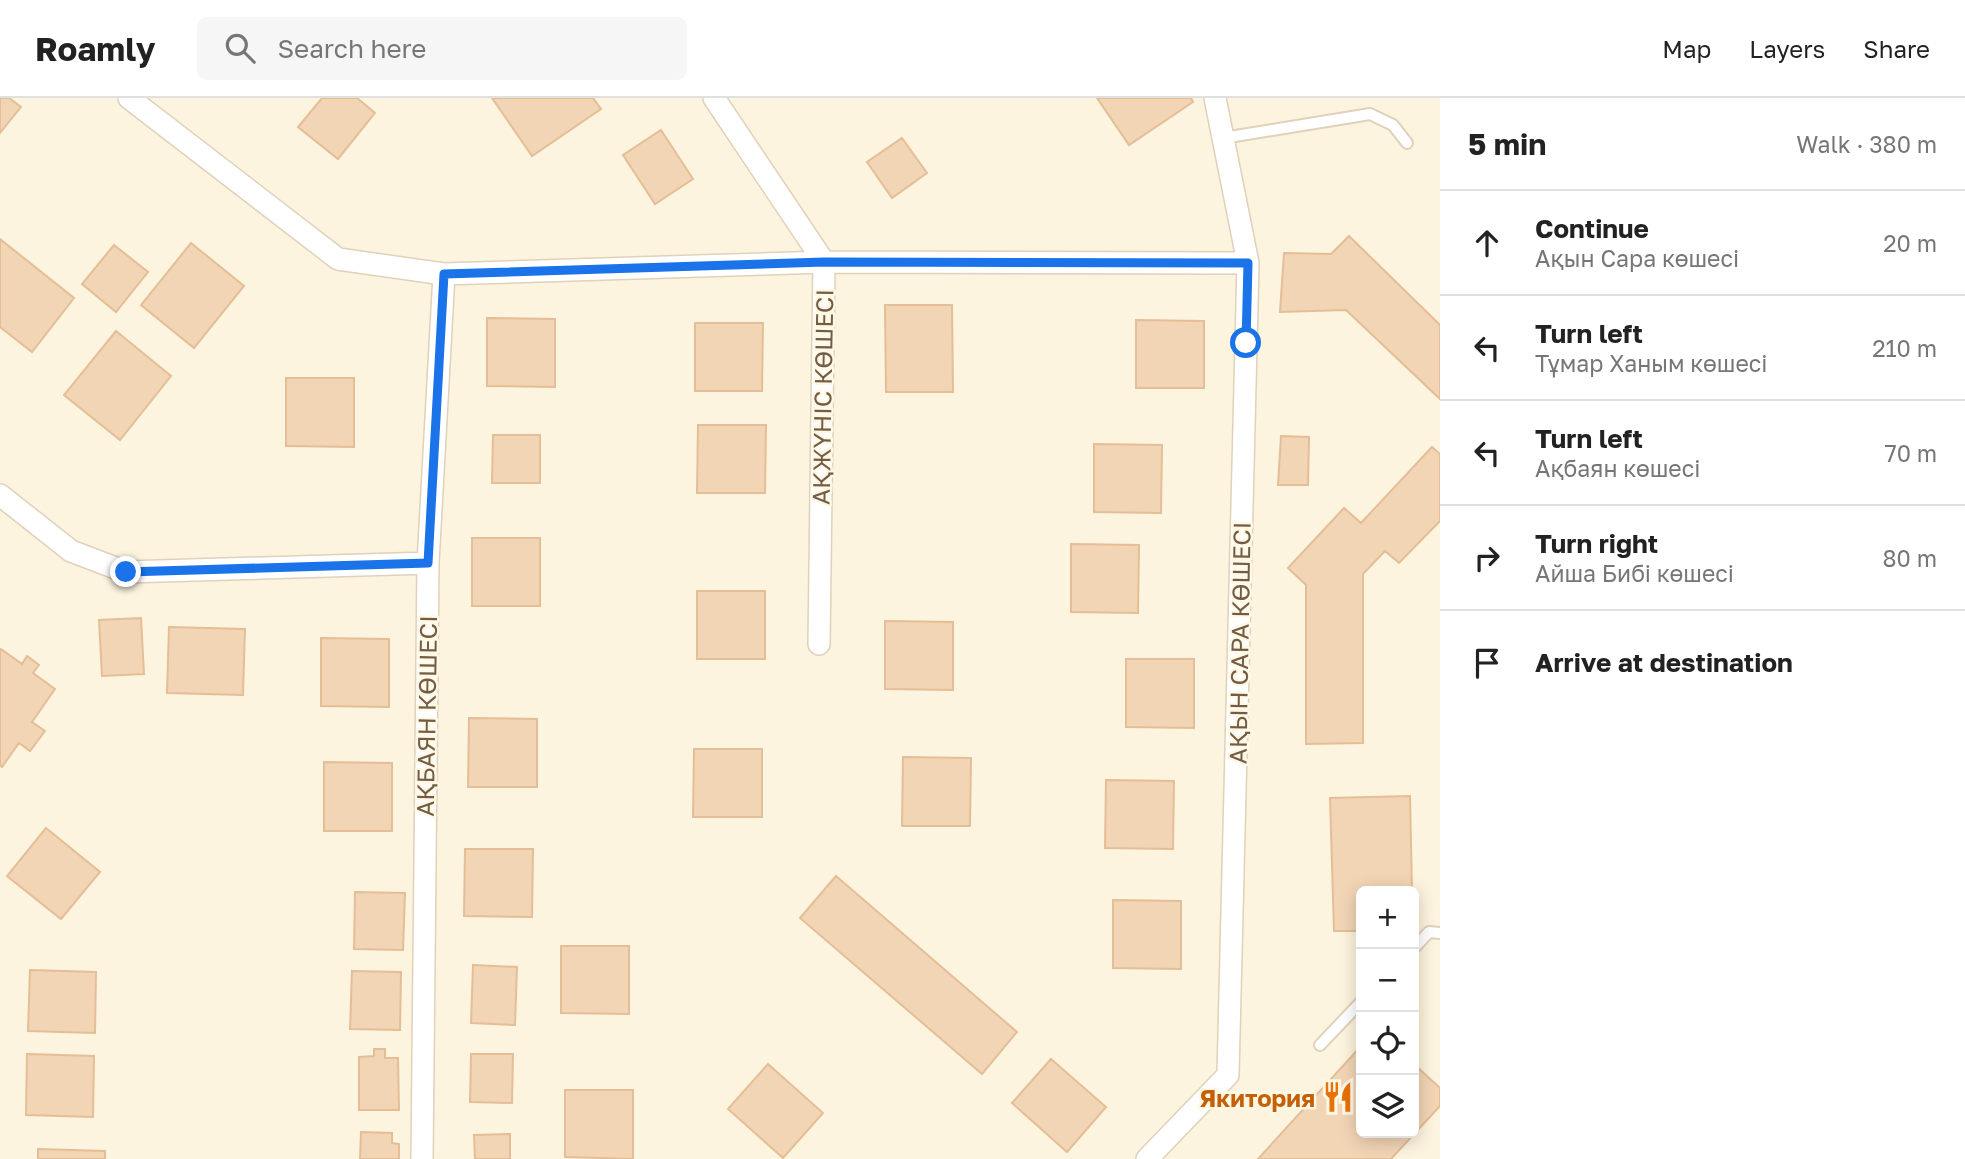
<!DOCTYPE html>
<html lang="en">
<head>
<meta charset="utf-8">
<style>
  body { margin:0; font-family:"Golos Text",sans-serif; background:#f6f6f6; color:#222 }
  .controls { position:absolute; right:21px; bottom:21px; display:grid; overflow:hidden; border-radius:10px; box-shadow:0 4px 18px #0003 }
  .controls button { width:63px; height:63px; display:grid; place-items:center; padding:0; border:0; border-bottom:2px solid #e0e0e0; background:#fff; color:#222; font:35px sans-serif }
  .stop { position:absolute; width:21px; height:21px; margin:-16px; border:5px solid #1a73e8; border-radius:50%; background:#fff }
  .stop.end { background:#1a73e8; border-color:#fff; box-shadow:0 2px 7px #0008 }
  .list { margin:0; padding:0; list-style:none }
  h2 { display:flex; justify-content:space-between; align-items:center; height:91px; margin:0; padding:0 28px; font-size:30px }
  h2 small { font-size:23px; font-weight:400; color:#767676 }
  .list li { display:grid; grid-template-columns:46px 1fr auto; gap:21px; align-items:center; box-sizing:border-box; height:105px; padding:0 28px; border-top:2px solid #e0e0e0 }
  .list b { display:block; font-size:26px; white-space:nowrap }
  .list p { margin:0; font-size:23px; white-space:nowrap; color:#767676 }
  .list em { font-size:23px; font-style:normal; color:#767676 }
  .icon { flex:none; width:38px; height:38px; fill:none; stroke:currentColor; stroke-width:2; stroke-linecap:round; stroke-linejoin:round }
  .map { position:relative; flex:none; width:1440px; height:1061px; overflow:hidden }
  header { display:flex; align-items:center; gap:42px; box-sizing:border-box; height:98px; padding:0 35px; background:#fff; border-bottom:2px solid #e0e0e0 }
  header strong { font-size:33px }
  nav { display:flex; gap:38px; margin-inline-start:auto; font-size:24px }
  .search { width:490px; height:63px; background:#f6f6f6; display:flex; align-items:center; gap:18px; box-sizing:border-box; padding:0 24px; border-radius:10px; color:#767676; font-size:26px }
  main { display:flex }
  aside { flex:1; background:#fff }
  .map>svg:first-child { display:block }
</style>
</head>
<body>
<header>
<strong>Roamly</strong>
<div class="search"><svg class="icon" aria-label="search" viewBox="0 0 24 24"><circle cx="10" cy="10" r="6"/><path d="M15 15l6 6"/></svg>Search here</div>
<nav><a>Map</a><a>Layers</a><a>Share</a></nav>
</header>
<main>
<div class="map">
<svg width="1440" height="1061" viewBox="0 0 1440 1061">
  <rect width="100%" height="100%" fill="#fcf4de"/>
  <!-- building -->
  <path fill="#f2d5b5" stroke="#e4be96" stroke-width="2" d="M0 0H9L21 9 0 35Z
    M322 0H357L375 15 338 61 298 29Z
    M492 0H593L601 11 532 58Z
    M1097 0H1191L1193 4 1129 47Z
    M661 32 693 81 655 106 623 57Z
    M902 40 927 75 892 100 867 64Z
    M1349 138 1440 227V301L1346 212 1280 214 1284 155 1331 156Z
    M0 141 74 200 32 254 0 229Z
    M191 145 244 188 194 250 141 207Z
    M114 147 148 174 116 214 82 186Z
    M885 207H952L953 294H886Z
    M487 220 555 221V289L487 288Z
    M1136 222 1204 223V290H1136Z
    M695 225H763L762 293H695Z
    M116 233 171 278 120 342 64 297Z
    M286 280H354V349L286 348Z
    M698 327H766L765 395H697Z
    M493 337H540V385H492Z
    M1281 338 1309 339 1308 387H1278Z
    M1094 346 1162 347 1161 415 1094 414Z
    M1432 349 1440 356V423L1399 465 1385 453 1363 476V645L1306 646V487L1288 470 1344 410 1361 425Z
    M472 440H540V508H472Z
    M1071 446 1139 447 1138 515 1071 514Z
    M697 493H765V561H697Z
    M141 520 144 576 102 578 99 522Z
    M885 523 953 524V592L885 591Z
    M169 529 245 531 243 597 167 595Z
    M321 540 389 541V609L321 608Z
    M1 551 22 566 27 558 39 567 33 575 55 591 32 624 45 633 30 653 19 645 2 669 0 667V553Z
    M1126 561H1194V630L1126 629Z
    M469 620 537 621V689H468Z
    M694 651H762V719H693Z
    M903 659 971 660 970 728H902Z
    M324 664 392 665V733H324Z
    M1106 682 1174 683 1173 751 1105 750Z
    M1410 698 1412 793H1361V833H1334L1330 700Z
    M46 730 100 774 61 821 7 778Z
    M465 751H533L532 819 464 818Z
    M836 778 1017 934 982 976 800 820Z
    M355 794 405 795 403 852 354 851Z
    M1113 802 1181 803V871L1113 870Z
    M561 848H629V916L561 915Z
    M473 867 517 869 515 927 471 925Z
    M30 872 96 874 95 935 28 933Z
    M352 873 401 874 400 932 350 931Z
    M1361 948V1035H1414V966L1440 990V1008L1391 1061H1258Z
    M374 951H385V960H398L399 1012H359V959L374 958Z
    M27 956 94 958 93 1019 26 1017Z
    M471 956H513L512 1005 470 1004Z
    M1051 961 1106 1009 1067 1054 1012 1005Z
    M768 966 823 1015 783 1060 728 1011Z
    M565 992H633V1061L565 1059Z
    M361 1034 392 1035V1045L399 1046V1061H360Z
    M510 1036V1061H475L474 1037Z
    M38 1051 105 1053V1061H38Z"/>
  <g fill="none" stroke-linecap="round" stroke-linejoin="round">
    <defs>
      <path id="service" d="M1223 40 1370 16 1393 27 1407 45
        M1414 850 1429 834 1440 835
        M1320 947 1361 904"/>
      <path id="minor" d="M129 0 338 161 444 176 824 164 1248 165
        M714 0 824 164 819 546
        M0 397 71 453 126 474 428 465
        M422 1061 428 465 444 176
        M1147 1061 1228 977 1248 165 1215 0"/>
    </defs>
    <!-- service casing -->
    <use href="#service" stroke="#e0d1ba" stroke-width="14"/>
    <!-- minor casing -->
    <use href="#minor" stroke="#e0d1ba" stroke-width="24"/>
    <!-- service -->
    <use href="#service" stroke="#fff" stroke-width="10"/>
    <!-- minor -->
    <use href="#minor" stroke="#fff" stroke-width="21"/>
  </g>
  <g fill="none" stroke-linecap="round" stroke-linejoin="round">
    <!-- route -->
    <path stroke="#1a73e8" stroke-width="9" d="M126 474 428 465 444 176 824 164 1248 165 1246 245"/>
  </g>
  <!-- icons -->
  <defs>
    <symbol id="restaurant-bare" viewBox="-9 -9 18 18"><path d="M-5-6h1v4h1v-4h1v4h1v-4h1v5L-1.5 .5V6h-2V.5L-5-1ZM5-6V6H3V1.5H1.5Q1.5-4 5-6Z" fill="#e8710a" stroke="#fff8e4" stroke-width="2.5" paint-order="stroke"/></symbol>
  </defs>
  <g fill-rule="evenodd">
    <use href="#restaurant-bare" x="1316" y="977" width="44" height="44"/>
  </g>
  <g text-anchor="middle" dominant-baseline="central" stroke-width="5" stroke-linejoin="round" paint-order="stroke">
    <!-- street labels -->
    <g font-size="24" fill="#725c46" stroke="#fff8e4">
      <text transform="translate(822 299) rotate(-89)">АҚЖҮНІС КӨШЕСІ</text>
      <text transform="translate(1239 545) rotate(-89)">АҚЫН САРА КӨШЕСІ</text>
      <text transform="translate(426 618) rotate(-89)">АҚБАЯН КӨШЕСІ</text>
    </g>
    <!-- food labels -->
    <g font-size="24" font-weight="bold" fill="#c56008" stroke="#fff8e4" text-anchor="end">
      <text x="1315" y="999">Якитория</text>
    </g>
  </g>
</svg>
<div class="controls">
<button>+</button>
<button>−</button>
<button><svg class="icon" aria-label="locate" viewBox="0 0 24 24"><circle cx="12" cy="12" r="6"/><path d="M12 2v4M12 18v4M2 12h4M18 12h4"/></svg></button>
<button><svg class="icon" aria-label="layers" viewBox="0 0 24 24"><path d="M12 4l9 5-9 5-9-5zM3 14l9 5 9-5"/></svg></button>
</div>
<div class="stop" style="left:1246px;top:245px"></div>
<div class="stop end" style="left:126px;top:474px"></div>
</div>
<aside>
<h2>5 min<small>Walk · 380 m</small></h2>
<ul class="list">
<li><svg class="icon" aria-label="ahead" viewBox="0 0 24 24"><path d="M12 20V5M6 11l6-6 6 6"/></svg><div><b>Continue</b><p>Ақын Сара көшесі</p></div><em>20 m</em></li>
<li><svg class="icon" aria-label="left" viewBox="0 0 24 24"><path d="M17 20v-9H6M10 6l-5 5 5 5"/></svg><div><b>Turn left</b><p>Тұмар Ханым көшесі</p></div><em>210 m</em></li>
<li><svg class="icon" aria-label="left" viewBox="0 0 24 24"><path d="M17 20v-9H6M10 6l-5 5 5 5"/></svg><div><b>Turn left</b><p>Ақбаян көшесі</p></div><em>70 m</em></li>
<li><svg class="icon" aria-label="right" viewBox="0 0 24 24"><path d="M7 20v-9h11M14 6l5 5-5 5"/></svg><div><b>Turn right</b><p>Айша Бибі көшесі</p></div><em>80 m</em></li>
<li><svg class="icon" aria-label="arrive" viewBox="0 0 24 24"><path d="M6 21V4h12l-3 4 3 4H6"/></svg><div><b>Arrive at destination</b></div></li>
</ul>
</aside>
</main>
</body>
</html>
